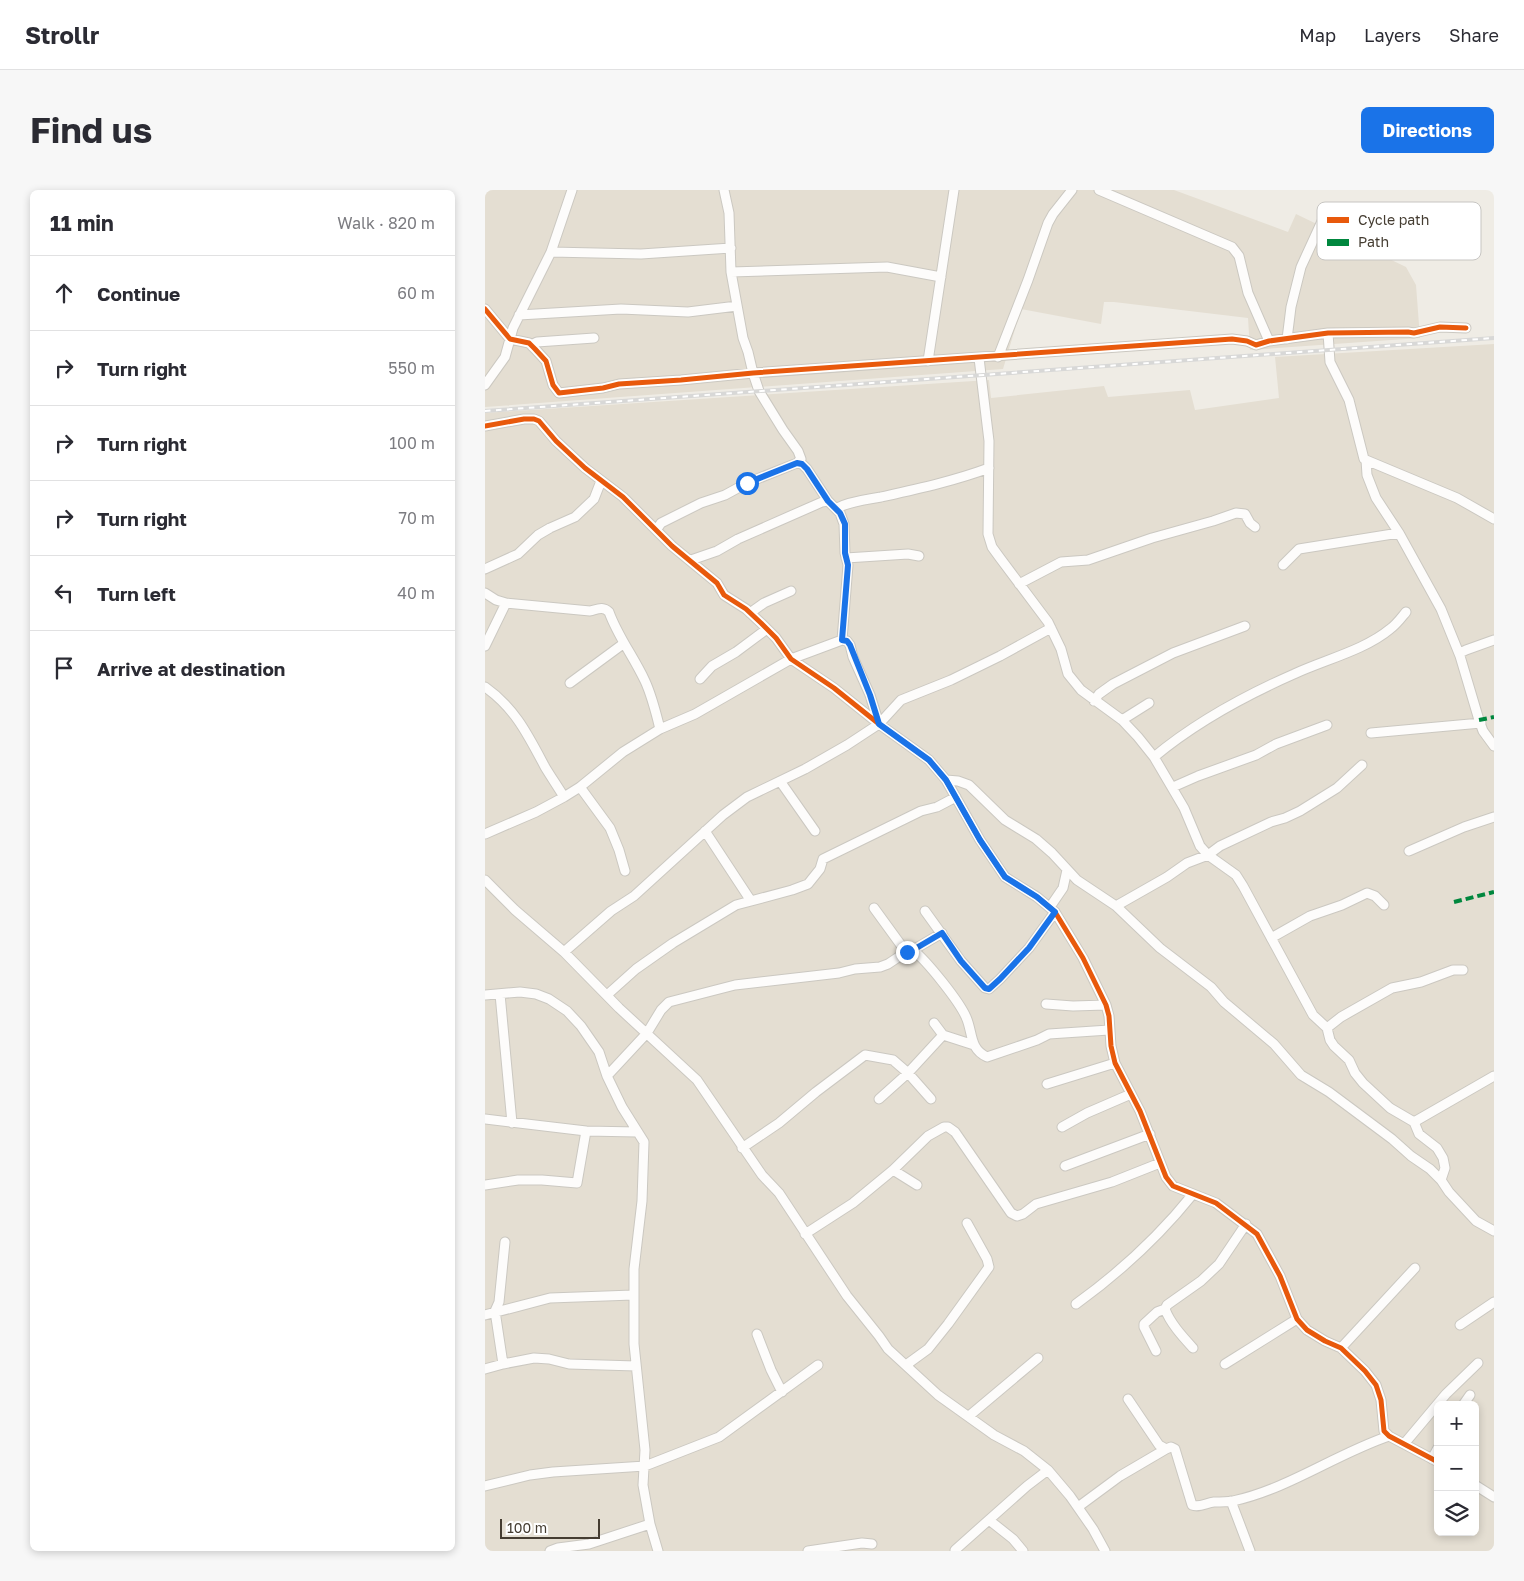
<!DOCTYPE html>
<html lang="en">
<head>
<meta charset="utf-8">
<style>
  body { margin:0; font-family:"Golos Text",sans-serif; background:#f7f7f7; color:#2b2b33 }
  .controls { position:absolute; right:15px; bottom:15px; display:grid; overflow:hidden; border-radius:8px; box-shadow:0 2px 8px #0003 }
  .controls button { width:45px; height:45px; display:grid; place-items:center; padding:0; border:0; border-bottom:1px solid #e1e1e2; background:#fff; color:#2b2b33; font:25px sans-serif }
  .scale { position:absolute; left:15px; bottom:12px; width:100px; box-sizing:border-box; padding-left:5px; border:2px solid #453d32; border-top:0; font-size:14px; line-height:18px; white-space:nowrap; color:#453d32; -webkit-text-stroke:4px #fff; paint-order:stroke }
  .stop { position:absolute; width:15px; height:15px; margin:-11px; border:4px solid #1a73e8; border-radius:50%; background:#fff }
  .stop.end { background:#1a73e8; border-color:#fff; box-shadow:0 1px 5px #0008 }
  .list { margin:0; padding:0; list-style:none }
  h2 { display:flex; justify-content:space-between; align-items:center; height:65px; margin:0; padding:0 20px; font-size:21px }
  h2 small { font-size:16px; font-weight:400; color:#7c7c81 }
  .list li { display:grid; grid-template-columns:32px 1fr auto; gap:15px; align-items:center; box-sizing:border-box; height:75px; padding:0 20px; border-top:1px solid #e1e1e2 }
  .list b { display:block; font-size:19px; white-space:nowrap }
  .list em { font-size:16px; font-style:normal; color:#7c7c81 }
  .icon { flex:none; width:28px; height:28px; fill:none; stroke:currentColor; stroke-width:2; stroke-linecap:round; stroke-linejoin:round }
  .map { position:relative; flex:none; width:1009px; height:1361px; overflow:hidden; border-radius:8px }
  header { display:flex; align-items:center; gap:30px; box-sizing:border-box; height:70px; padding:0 25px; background:#fff; border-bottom:1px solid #e1e1e2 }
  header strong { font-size:24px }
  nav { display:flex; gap:28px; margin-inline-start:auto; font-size:18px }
  .intro { display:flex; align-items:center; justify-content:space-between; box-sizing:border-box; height:120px; padding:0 30px }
  h1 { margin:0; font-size:35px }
  .button { padding:12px 22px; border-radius:8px; background:#1a73e8; color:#fff; font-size:18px; font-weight:700 }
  main { display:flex; gap:30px; padding:0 30px }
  aside { flex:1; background:#fff; border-radius:8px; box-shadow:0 2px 8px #0003 }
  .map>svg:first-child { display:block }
</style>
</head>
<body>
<header>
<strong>Strollr</strong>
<nav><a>Map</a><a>Layers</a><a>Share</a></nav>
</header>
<div class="intro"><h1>Find us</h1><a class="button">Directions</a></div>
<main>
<aside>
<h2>11 min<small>Walk · 820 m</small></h2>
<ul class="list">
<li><svg class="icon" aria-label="ahead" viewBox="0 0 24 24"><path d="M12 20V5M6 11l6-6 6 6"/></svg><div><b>Continue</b></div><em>60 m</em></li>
<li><svg class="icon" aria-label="right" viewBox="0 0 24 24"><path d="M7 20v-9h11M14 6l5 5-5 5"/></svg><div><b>Turn right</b></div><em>550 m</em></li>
<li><svg class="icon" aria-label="right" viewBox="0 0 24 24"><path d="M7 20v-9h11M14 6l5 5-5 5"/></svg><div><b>Turn right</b></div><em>100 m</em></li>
<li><svg class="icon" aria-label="right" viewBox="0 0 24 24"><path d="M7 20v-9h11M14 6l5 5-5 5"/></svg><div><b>Turn right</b></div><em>70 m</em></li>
<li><svg class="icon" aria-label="left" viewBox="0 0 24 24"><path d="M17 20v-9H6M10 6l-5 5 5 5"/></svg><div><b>Turn left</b></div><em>40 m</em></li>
<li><svg class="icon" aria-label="arrive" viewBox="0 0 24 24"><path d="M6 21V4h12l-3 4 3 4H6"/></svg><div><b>Arrive at destination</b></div></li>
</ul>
</aside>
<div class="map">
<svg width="1009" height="1361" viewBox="0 0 1009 1361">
  <rect width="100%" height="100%" fill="#efece5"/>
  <!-- residential -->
  <path fill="#e4ded2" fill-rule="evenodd" d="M0 0H689L803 42 811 24 921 77 931 95 935 148 765 160 763 128 629 112H619L616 134 536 119 518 179 0 217Z
    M1009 154V1361H0V223L504 190 506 208 619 196 623 207 705 200 710 220 794 208 790 167ZM953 1215H990V1342H953Z"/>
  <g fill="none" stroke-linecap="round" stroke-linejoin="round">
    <defs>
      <path id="minor" d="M239 0 244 23 246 82 258 148 263 162 268 183 274 201 298 240 313 261 316 269 312 273
        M614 0 747 57 754 66 763 103 784 151
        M66 62 156 64 246 58
        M246 82 402 77 456 87
        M0 119 25 149 44 153 50 159 61 171 68 195 74 203 118 198 134 194 196 190 268 183 747 149 762 151 771 155 784 151 843 143 923 142 929 143 955 137 981 138
        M34 125 136 119 203 122 252 116
        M843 143 845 172 864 210 879 269 881 270 882 285 891 308 914 343 956 419 975 466 994 530 998 541 1009 556
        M802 149 806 117 816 77 843 18
        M46 155 52 152 109 148
        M513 167 543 90 563 33 568 24 587 0
        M494 168 504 251 503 344 507 357 515 368 563 432 576 459 583 484 596 500 637 530 653 547 669 567 699 618 715 656 723 665 751 685 758 696 828 825 842 838 845 850 849 856 864 870 870 883 878 893 905 918 929 932 934 944 952 958 958 968 960 978 956 990
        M443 171 469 0
        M0 195 20 167 28 138 66 62 87 0
        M0 236 39 229H49L54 231 71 251 100 278 138 307 187 356 232 393 239 405 261 419 276 433 291 448 306 469 349 498 394 534 444 570 461 590 495 650 520 687 552 707 570 722 598 768 621 815 624 826 626 856 630 873 655 921 681 987 688 996 731 1013 772 1044 795 1086 812 1129 822 1140 840 1151 856 1158 880 1181 891 1195 896 1210 899 1241 904 1246 953 1272
        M881 270 972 308 1009 329
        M352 318C366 311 380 310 396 307 432 299 469 291 504 278
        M172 339 176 333 216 313 240 305 262 293 312 273 317 274 322 279 343 311 355 323 359 334 360 363 363 375 357 450
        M361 368 423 364 434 366
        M206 370 232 361 253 349 337 312 343 311
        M798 375 814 359 914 343
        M0 379 33 364 53 345 65 338 90 327 109 309 116 291
        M534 394 576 372 603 370 667 348 728 331 751 323 760 324 765 333 770 337
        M0 403 11 410 21 413 105 421C113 419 118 416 124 422 133 447 149 467 160 491 167 506 171 523 175 539
        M265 423 279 413 306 401
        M0 456 21 413
        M975 466 977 462 981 460 1009 450
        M215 489 227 476 251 462 282 439
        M85 493 138 454
        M0 497C30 518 43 545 60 577 66 587 73 597 79 607
        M609 511 614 504 628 494 688 463 760 436
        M637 530 664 513
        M886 543 996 533
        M669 567C711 532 759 506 809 484 839 470 880 460 905 439 911 435 916 428 921 422
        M461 590 473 591 484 595 520 630 551 649 567 663 592 690 631 716 675 758 726 797 739 812 789 854 816 885 844 902 907 949 926 966 945 979 956 990 964 1002 991 1031 1009 1041
        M295 591 330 641
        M95 597 125 638 134 660 140 681
        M688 597 713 586 771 565 791 554 842 535
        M220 641 266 711
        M0 644 51 622 79 607 95 597 138 562 175 539 210 524 306 469 357 450 362 451 365 455 368 467 385 505 394 534
        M924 661 979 637 1009 627
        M0 690 30 720 79 762 134 818 212 890 277 985 294 1003 362 1106 394 1146 403 1159 453 1205 509 1245 539 1261 563 1280 585 1306 608 1339 620 1361
        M631 716 682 687 702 673 723 665 735 656 786 632 800 628 815 621 852 598 877 575
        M565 717 578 698 582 680
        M389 718 421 762
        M440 721 476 771 500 798 504 799 515 789 544 758 570 722
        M786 748 825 726 857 715 882 703 890 706 899 715
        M428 760 457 743
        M79 762 126 721 149 706 238 625 262 607 320 579 362 555 394 534 416 510 466 490 515 466 566 438
        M15 804 27 933
        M0 805 35 802 51 804 64 809 82 821 96 836 114 862 122 886 137 917 159 952 157 1011 149 1079V1154L160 1260 158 1295 165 1334 173 1361
        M122 805 151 779 188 753 251 715 307 700 323 694 335 679 338 669 436 621 452 617 471 607
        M561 814 588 816 621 815
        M449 833 458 845 489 855
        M842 838 856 827 907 798 936 792 968 780H978
        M122 886 162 843 176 820 184 812 250 795 354 783 370 779 395 777 403 774 421 762 428 760C442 771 474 811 481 827 488 842 484 859 502 867L552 850 564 844 624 840
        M562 894 630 873
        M446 909 423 883 458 845
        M0 929 101 941
        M929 932 1009 886
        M577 937 602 923 646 904
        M257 958 294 933 331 902 380 865 408 870 423 883 394 909
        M580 976 665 944
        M408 980 432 995
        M0 995 33 990H57L92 993 101 941 152 942
        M320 1044 368 1013 408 980 443 946 459 937H463L470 942 526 1023 532 1026 538 1024 551 1014 627 992 675 973
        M591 1114C634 1083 675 1045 708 1004
        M0 1125 65 1108 148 1105
        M975 1135 1009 1112
        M272 1144 286 1180 297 1202
        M708 1158C698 1147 685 1133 680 1119L682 1115 716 1091 734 1074 761 1034
        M856 1158 930 1078
        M671 1161 659 1137V1134L672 1122 680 1119
        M18 1174 10 1121 14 1112 20 1052
        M740 1174 812 1129
        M421 1175 443 1159 463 1134 504 1077 502 1069 482 1033
        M0 1179 18 1174 49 1168 64 1169 84 1174 151 1176
        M643 1209 674 1255 681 1259
        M978 1215 985 1205
        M484 1226 553 1168
        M919 1254 961 1204 993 1173
        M947 1269 953 1258
        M990 1295 1009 1307
        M0 1296 45 1285 68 1282 160 1276 234 1247 333 1175
        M746 1311 765 1361
        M593 1317 635 1286 681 1259 686 1257 690 1259 707 1315C714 1318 721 1313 729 1312 735 1312 741 1312 748 1311 803 1299 851 1264 904 1246
        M504 1330 528 1349 538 1361
        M470 1360 542 1296 563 1280
        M65 1361 73 1358 104 1354 165 1334
        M323 1361 377 1353 387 1354"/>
    </defs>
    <!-- minor casing -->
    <use href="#minor" stroke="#cbc8c1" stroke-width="11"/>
    <!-- minor -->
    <use href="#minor" stroke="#fdfcfb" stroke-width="9"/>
    <defs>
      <path id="rail" d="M0 221 1009 148"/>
    </defs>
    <!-- rail casing -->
    <use href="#rail" stroke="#d8d8d7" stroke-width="4"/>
    <!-- rail -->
    <use href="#rail" stroke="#fff" stroke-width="2" stroke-dasharray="5.5" stroke-linecap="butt"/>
    <!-- quiet -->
    <path stroke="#00873e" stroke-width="4" stroke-dasharray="8 4" stroke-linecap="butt" d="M994 530 1009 527
      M969 712 1009 702"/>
    <defs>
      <path id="cycleway" d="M0 119 25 149 44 153 50 159 61 171 68 195 74 203 118 198 134 194 196 190 268 183 747 149 762 151 771 155 784 151 843 143 923 142 929 143 955 137 981 138
        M0 236 39 229H49L54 231 71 251 100 278 138 307 187 356 232 393 239 405 261 419 276 433 291 448 306 469 349 498 394 534 444 570 461 590 495 650 520 687 552 707 570 722 598 768 621 815 624 826 626 856 630 873 655 921 681 987 688 996 731 1013 772 1044 795 1086 812 1129 822 1140 840 1151 856 1158 880 1181 891 1195 896 1210 899 1241 904 1246 953 1272"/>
    </defs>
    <!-- cycleway casing -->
    <use href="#cycleway" stroke="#fff" stroke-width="8"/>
    <!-- cycleway -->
    <use href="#cycleway" stroke="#e8590c" stroke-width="5"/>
  </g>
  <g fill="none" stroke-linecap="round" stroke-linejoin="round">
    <!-- route -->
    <path stroke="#1a73e8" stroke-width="6" d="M262 293 312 273 317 274 322 279 343 311 355 323 360 334V363L363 375 357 450 362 451 365 455 385 505 394 534 444 570 461 590 495 650 520 687 552 707 570 722 544 758 515 789 504 799 500 798 476 771 457 743 428 760 422 762"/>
  </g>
  <!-- legend -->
  <rect x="832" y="12" width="164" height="58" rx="8" fill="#fff" stroke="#c7c5c2" stroke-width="1"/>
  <rect x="842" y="27" width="22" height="6" fill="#e8590c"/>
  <rect x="842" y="49" width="22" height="7" fill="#00873e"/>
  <g font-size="14" fill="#453d32">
    <text x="873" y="35">Cycle path</text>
    <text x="873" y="57">Path</text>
  </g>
</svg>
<div class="controls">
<button>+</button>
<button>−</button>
<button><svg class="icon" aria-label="layers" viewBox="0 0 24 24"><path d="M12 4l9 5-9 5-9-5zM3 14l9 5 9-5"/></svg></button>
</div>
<div class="scale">100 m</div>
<div class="stop" style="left:262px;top:293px"></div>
<div class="stop end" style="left:422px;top:762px"></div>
</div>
</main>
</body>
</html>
